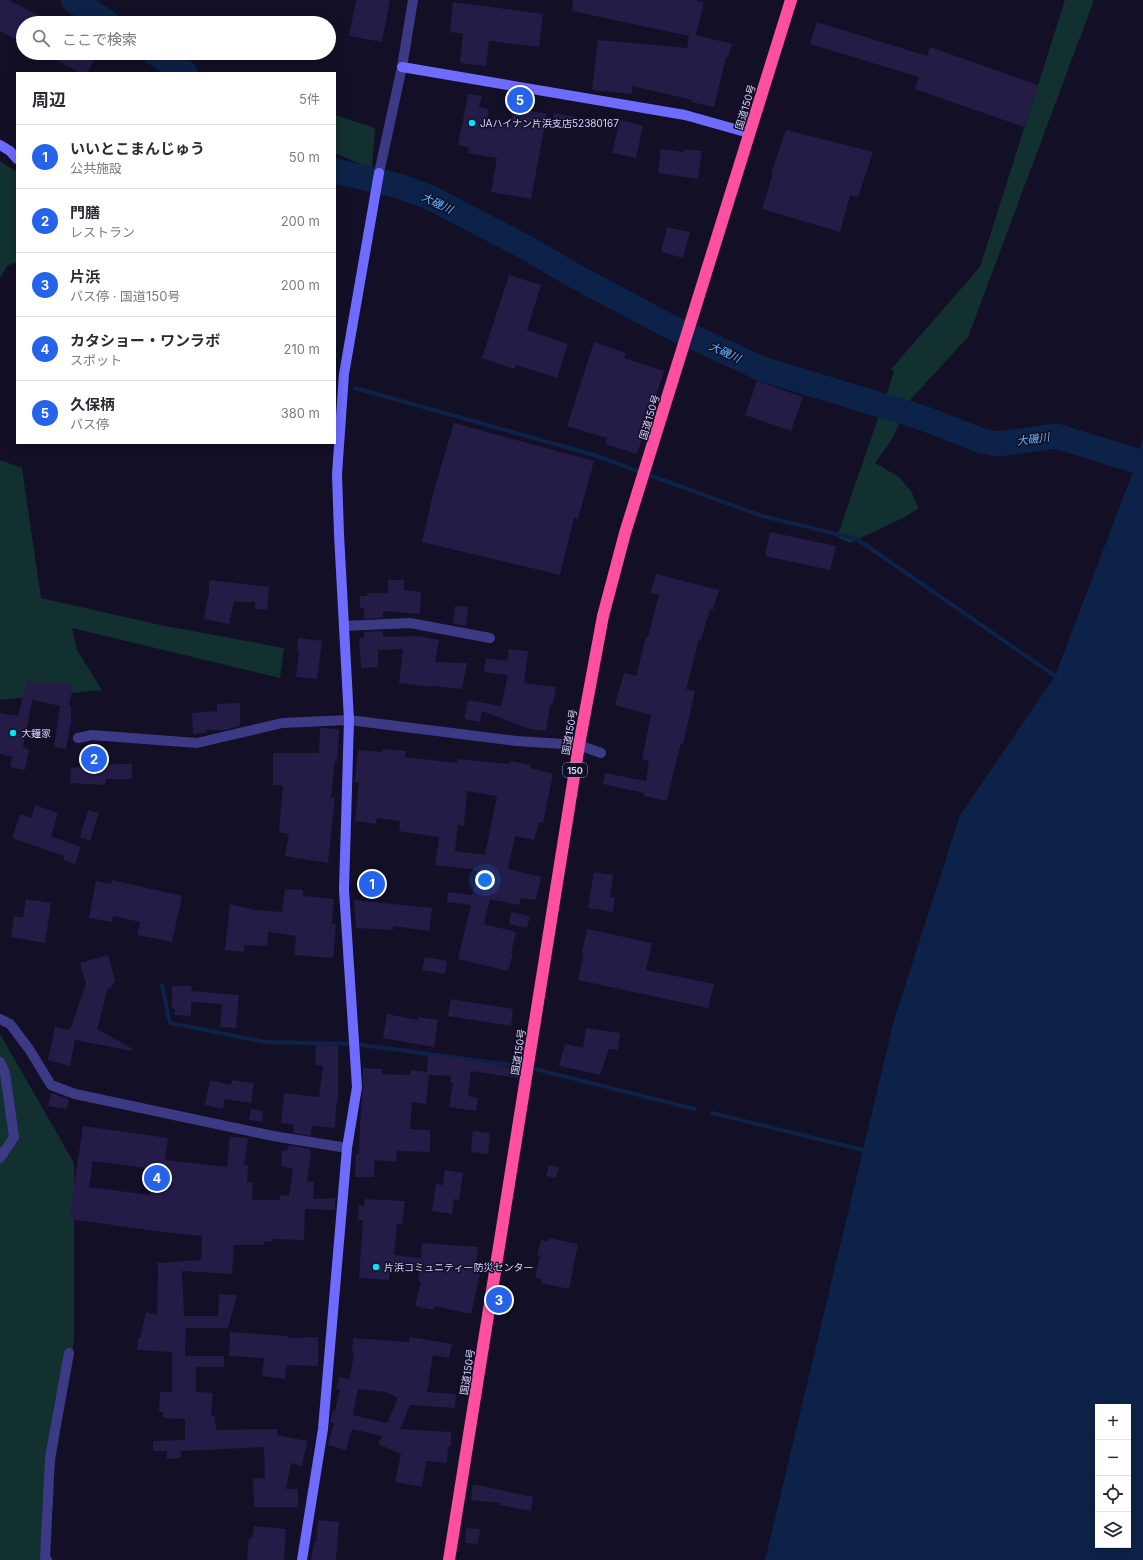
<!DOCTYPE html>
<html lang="ja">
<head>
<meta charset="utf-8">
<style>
  body { margin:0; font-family:Inter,"Noto Sans JP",sans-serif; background:#f2f2f3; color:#2b2b33 }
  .controls { position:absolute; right:12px; bottom:12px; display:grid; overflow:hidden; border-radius:0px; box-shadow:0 2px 10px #0003 }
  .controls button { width:36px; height:36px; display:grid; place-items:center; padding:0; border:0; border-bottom:1px solid #e1e1e2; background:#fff; color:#2b2b33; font:20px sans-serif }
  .you { position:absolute; left:485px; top:880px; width:14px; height:14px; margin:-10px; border:3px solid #fff; border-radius:50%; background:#1a73e8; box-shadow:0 0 0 6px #1a73e833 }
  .badge { display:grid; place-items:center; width:26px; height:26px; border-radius:50%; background:#2563eb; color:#fff; font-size:13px; font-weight:700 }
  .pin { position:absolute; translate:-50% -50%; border:2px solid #fff; box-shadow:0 1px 4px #0006 }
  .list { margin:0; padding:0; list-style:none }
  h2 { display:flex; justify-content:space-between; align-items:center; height:52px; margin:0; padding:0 16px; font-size:17px }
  h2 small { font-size:13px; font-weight:400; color:#7c7c81 }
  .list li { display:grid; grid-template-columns:26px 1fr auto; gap:12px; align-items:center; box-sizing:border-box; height:64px; padding:0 16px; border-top:1px solid #e1e1e2 }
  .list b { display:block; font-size:15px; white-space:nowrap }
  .list p { margin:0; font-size:13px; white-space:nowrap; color:#7c7c81 }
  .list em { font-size:13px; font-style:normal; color:#7c7c81 }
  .icon { flex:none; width:22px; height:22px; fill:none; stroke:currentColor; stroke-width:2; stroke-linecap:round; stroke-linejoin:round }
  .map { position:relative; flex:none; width:1143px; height:1560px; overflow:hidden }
  .search { position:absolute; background:#fff; box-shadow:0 2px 10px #0003; left:16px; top:16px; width:320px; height:44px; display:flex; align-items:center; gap:10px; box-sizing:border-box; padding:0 14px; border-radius:22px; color:#7c7c81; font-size:15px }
  .panel { position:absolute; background:#fff; box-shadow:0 2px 10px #0003; left:16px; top:72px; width:320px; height:372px; border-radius:0px }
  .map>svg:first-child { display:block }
</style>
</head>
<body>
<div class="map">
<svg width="1143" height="1560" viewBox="0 0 1143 1560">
  <rect width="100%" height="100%" fill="#130f26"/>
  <!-- green -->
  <path fill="#12302f" d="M1065 0H1094L968 337 911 399 892 439 875 463 899 477 911 491 919 508 905 517 850 543 837 537 894 372 891 369 980 267Z
    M335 115 375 128 372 169 335 153Z
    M0 161 17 172V262L7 266 0 278Z
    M0 460 22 468 41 598 160 625 284 648 280 678 72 628 77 650 102 690 0 700Z
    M0 1034 74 1163V1340L40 1560H0Z"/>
  <!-- water -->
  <path fill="#0c2248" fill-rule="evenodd" d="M1143 436V1560H765L894 1020 960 815 1055 676 1137 461ZM1098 1407H1128V1545H1098Z"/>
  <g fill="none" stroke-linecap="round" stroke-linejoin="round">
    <!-- stream -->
    <path stroke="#0c2248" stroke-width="4" d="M355 388 594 455 762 516 857 539 1055 676
      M162 985 170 1023 265 1042 354 1044 527 1067 695 1109
      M712 1113 863 1150"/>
    <!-- river -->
    <path stroke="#0c2248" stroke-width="25" d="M73 0 108 23
      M155 53 185 73
      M335 171 399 186 431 198 527 248 575 276 667 325 762 369 923 418 982 441 998 444 1056 436 1137 461"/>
  </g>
  <!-- building -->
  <path fill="#241b47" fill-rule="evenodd" d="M0 0H9L53 23H23V43L0 31Z
    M356 0H390L382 42 349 36Z
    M573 0H694L704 2 696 35 732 44 728 58 726 57 714 107 691 102 692 100 632 86V94L592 90 598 40 687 48 689 36 572 11Z
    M453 2 543 14 539 47 489 41 486 66 460 63 463 34 450 32Z
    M817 22 927 56 930 47 1038 85 1024 127 915 89 919 77 810 44Z
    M43 53H98L87 73H81Z
    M468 94 482 96 479 107 489 109 487 120 511 124 514 108 547 114 531 199 491 192 497 158 468 153 469 148 458 145Z
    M554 113 577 117 574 129 551 125Z
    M620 120 643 126 636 158 612 153Z
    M786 130 873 152 858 197 850 195 840 232 762 209 773 173H771Z
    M661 149 684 152V149L702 151 698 179 658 173Z
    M667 227 690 232 683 258 661 252Z
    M509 275 541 285 527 330 568 344 557 378 516 365 514 369 482 358Z
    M594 342 626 353 624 358 664 371 637 454 605 444 607 438 567 426Z
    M757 381 803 397 791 431 745 415Z
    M454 423 594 461 578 519 574 518 560 575 422 542 434 490Z
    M770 532 836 546 830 570 765 556Z
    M656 574 719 590 713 610 710 609 701 640H699L686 689 695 691 683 744 681 743 675 766 667 801 644 796V793L603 784 605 773 646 781 649 761 642 759 651 715 615 705 624 673 636 676 646 637H648L659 595 650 593Z
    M209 580 269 587 267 610 255 609V602H234L229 624 204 619 207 600 209 596Z
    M388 580H404V590L421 592 420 614 383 611V618L364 619V608H360V596H367V593H388Z
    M455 606 468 607 466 626 453 624Z
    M383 631V637L419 636 439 640 435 662 467 663 462 689 432 686V687L399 683 403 649 378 650V667L361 668 359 638H364V632Z
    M298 638 322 641 317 679 296 677 299 652H297Z
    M509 649 528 651 524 683 556 687 553 705H550L546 731 530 729 482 711 480 722 464 719 468 700 501 706 508 675 484 672 486 658 507 661Z
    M27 680 50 685V681L73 686 69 706H71V722L66 749 54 747 60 706 32 700 23 747 29 750 25 770 10 767 12 757 0 754V713L18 716Z
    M240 703V726L224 730H206L207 733 193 734 192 713 217 711V704Z
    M320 728 339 729 337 761H335L331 798H335L328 863 285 856 289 834 279 832 283 785H273V753H319Z
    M383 749 406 751 405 757 457 763 458 759 510 764V761L531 765 530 768 553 774 543 823 539 822 534 840 515 836 508 869 541 877 536 900 521 898 519 905 490 899 484 924 516 932 511 953 513 954 508 971 458 959 471 905 447 902 448 892 472 895 478 870 435 865 439 838 437 837 399 831 400 821 377 818 376 824 355 821 359 783 355 782 358 750 382 752ZM467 791 497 796 485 855 455 851 458 825 464 826Z
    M118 764H132V779H106L105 785 70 783 71 768Z
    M35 805 58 813 51 836 81 847 75 864 63 860 64 856 12 838 20 814 31 818Z
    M88 810 99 813 90 841 80 837Z
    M594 872 613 875 610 897 615 898 613 912 588 908Z
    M112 880 182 896 172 942 137 935 140 922 113 916 112 922 89 918 96 881 111 884Z
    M285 889 303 890V896L334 899 332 924H336L333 958 294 955 296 936 268 932 267 946 244 945V952L225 950 230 904 256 910 282 912Z
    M26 899 51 903 45 943 11 937 14 916 23 918Z
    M354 900 432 908 429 931 393 926V930L356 928Z
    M511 912 530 916 527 928 509 924Z
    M587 929 652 943 646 970 714 984 708 1008 578 980 584 953H582Z
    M108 955 115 980 111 989 108 988 97 1029 133 1049 132 1051 75 1040 70 1066 48 1060 55 1027 70 1030 86 984 80 963Z
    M425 957 447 961 445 974 422 970Z
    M172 986H192L191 991 239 995 236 1028 220 1027 222 1004 191 1002V1016L175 1015V1009H172Z
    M451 999 513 1009 511 1026 448 1016Z
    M387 1014 418 1020V1017L438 1020 434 1047 383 1038Z
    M586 1028 620 1033 618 1050 609 1049 600 1075 559 1066 565 1044 583 1048Z
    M316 1045 338 1046V1095L335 1117 336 1118 335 1128 312 1126 311 1136 293 1133 294 1125 281 1123 284 1093 319 1097 323 1066 315 1065Z
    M428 1055 480 1061 520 1070 518 1078 471 1071 468 1096 478 1098 476 1111 449 1107 453 1083 450 1082 451 1076 429 1075 426 1104 412 1102 410 1129 430 1130V1152L397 1151 396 1162 375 1160 374 1177H355L356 1154H359L360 1124 363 1087V1068L382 1069V1074L410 1075 411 1070 427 1072Z
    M210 1080 231 1085 232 1080 254 1083 251 1103 225 1099 223 1109 205 1105Z
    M51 1093 69 1099 67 1109 48 1106Z
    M251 1109 263 1111 262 1122 249 1120Z
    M83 1126 168 1138 165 1160 227 1167 230 1137 248 1138 244 1165H248L247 1182H253L252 1200H280V1195L289 1196 293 1169 281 1166 282 1150 286 1151 290 1145 310 1149V1153H311L307 1181 314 1182 313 1199 335 1198V1210L305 1209 304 1240 272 1239V1241L264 1242V1245H234L232 1274 182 1271 184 1316H218L219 1294 237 1295 228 1328H186L185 1356H224V1367H196V1392L213 1393 211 1416H215L216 1430 277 1429V1435L307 1441 302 1466 291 1463 286 1489H298V1507H254L253 1479 265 1478 264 1447 181 1451V1458L167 1459V1451H153V1441L185 1440V1419L163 1418V1412H159L160 1392H172V1352L137 1350 138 1338H140L146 1312 157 1315 158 1270 157 1263 201 1260 202 1236 155 1231 69 1219ZM93 1161 153 1169 150 1195 89 1187Z
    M473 1131 490 1133 488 1154 471 1152Z
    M549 1165 559 1167 556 1178 546 1176Z
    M445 1170 463 1173 459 1200 454 1199 452 1214 432 1211 436 1184 443 1185Z
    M365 1199 405 1201 402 1225 397 1224 394 1255 421 1258 422 1243 478 1247 475 1273 480 1274 471 1314 434 1306 433 1310 415 1306 421 1282 418 1281 419 1271 390 1269 389 1280 359 1278 363 1220H358L359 1205 364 1206Z
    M549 1238 578 1244 569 1289 541 1283 542 1279 535 1277 540 1256 537 1255 541 1240 548 1242Z
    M230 1332 288 1336V1338L318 1337V1366L286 1365 285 1379 262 1376 264 1358 229 1356Z
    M410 1337 452 1344 449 1358 433 1355 427 1392 456 1394 455 1408 410 1405 400 1429 451 1432V1446H448L447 1463 426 1461 422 1487 395 1482 401 1454 378 1444 382 1436 352 1429 346 1450 328 1445 334 1423 330 1422V1421L333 1410 335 1411 340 1389H336L339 1377 350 1379 354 1353H352L353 1338 409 1342ZM358 1389 385 1392 398 1398 387 1423 353 1415Z
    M473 1485 486 1486V1487L533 1497 531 1511 499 1505 500 1503 471 1500Z
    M318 1520 339 1522 336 1560H311L314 1542H316Z
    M254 1526 286 1529 284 1560H247L249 1538H252Z
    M466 1528 480 1529 478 1544 465 1543Z"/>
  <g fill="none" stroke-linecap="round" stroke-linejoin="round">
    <!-- street -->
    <path stroke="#3d3a85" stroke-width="10" d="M379 173 402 67 413 0
      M344 626 410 623 490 638
      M78 738 92 735 197 743 282 723 349 720 516 741 579 745 601 753
      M0 1019 10 1024 29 1049 51 1085 75 1094 273 1136 347 1148
      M0 1062 5 1073 14 1137 0 1158
      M47 1560 45 1558 50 1458 69 1353"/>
    <!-- secondary -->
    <path stroke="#6f6bff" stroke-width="10" d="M402 67 685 115 749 133
      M0 145 10 151 17 159
      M302 1560 323 1429 347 1148 357 1087 344 890 349 720 339 534 337 474 344 374 379 173"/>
    <!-- highway -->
    <path stroke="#ff4fa3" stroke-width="12" d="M449 1560 579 745 603 616 625 533 791 0"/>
  </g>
  <!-- markers -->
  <g fill="#00e5ff" stroke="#130f26" stroke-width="1.5">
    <circle cx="472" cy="123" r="4"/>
    <circle cx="13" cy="733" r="4"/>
    <circle cx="376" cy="1267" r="4"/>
  </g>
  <g text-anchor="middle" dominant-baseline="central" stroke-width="3" stroke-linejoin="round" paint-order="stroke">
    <!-- shield labels -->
    <rect fill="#130f26" stroke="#9e99be" stroke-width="1" x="563" y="763" width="24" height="14" rx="3"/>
    <g font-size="9" font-weight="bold" fill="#d9d4ff">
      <text x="575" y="770">150</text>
    </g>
    <!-- street labels -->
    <g font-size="10" fill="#d9d4ff" stroke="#130f26">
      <text transform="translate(745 107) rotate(-73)">国道150号</text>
      <text transform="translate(649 417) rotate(-73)">国道150号</text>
      <text transform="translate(569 732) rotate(-80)">国道150号</text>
      <text transform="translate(518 1052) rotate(-81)">国道150号</text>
      <text transform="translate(467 1372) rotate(-81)">国道150号</text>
    </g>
    <!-- poi labels -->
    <g font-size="10" fill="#d9d4ff" stroke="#130f26" text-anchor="start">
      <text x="480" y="123">JAハイナン片浜支店52380167</text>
      <text x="21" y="733">大鐘家</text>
      <text x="384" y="1267">片浜コミュニティー防災センター</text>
    </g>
    <!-- water labels -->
    <g font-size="11" font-style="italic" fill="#62b6ff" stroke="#130f26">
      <text transform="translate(437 203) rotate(26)">大磯川</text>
      <text transform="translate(725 352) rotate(25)">大磯川</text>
      <text transform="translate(1033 439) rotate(-8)">大磯川</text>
    </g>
  </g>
</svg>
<div class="controls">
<button>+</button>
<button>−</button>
<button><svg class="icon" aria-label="locate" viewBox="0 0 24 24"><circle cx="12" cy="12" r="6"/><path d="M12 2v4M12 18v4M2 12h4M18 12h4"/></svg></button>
<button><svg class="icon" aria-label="layers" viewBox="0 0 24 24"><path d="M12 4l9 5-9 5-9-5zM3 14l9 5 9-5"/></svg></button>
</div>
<div class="you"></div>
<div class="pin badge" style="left:372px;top:884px">1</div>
<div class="pin badge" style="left:94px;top:759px">2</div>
<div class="pin badge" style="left:499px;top:1300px">3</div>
<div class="pin badge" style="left:157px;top:1178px">4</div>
<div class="pin badge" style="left:520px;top:100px">5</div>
<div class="search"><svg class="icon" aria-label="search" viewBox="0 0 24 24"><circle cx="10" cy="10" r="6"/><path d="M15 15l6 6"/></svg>ここで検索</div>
<section class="panel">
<h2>周辺<small>5件</small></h2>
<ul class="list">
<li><span class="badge">1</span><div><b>いいとこまんじゅう</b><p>公共施設</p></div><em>50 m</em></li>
<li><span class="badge">2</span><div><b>門膳</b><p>レストラン</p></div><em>200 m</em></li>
<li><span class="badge">3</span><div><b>片浜</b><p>バス停 · 国道150号</p></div><em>200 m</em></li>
<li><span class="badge">4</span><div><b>カタショー・ワンラボ</b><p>スポット</p></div><em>210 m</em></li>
<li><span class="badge">5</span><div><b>久保柄</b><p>バス停</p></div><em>380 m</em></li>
</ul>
</section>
</div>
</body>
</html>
